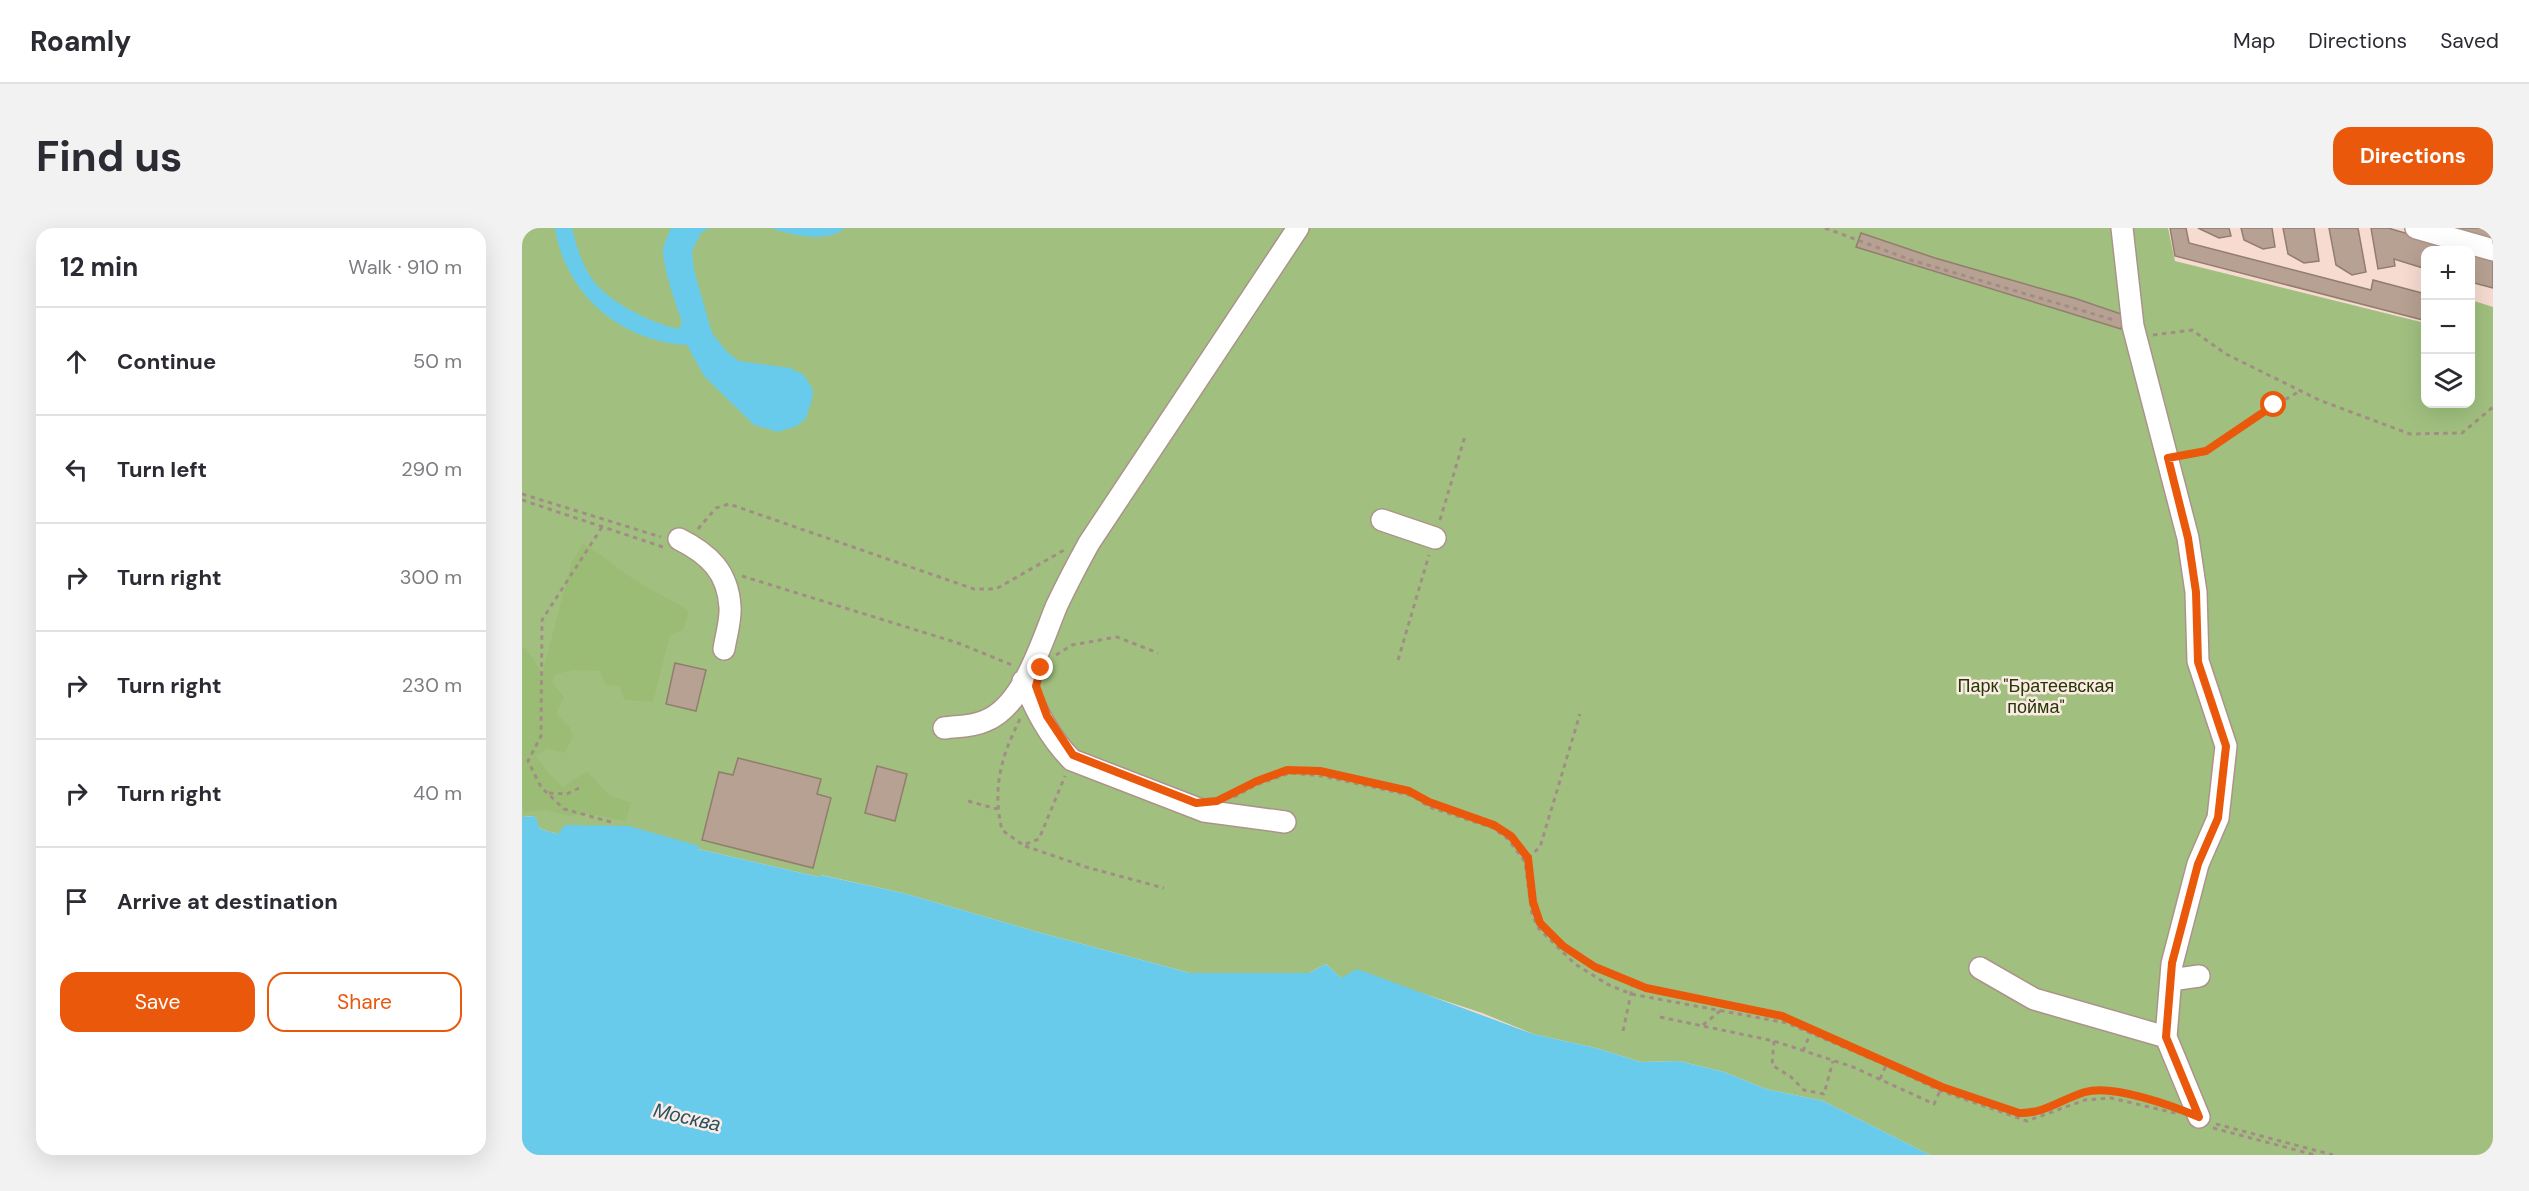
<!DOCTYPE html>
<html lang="en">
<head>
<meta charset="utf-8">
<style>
  body { margin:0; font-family:"DM Sans",sans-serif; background:#f2f2f3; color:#2b2b33 }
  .controls { position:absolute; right:18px; top:18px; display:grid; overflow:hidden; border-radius:12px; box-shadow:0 6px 24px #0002 }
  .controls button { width:54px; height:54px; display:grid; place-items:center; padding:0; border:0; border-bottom:2px solid #e1e1e2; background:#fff; color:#2b2b33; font:30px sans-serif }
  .stop { position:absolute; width:18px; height:18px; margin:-14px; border:4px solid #ea580c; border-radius:50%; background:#fff }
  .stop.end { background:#ea580c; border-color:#fff; box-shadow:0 2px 6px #0008 }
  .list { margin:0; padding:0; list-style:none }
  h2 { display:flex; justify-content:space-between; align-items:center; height:78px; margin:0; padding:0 24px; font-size:26px }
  h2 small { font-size:20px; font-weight:400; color:#7c7c81 }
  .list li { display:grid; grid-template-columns:39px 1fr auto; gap:18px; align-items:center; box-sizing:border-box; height:108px; padding:0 24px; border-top:2px solid #e1e1e2 }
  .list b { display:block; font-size:22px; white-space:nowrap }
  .list em { font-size:20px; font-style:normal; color:#7c7c81 }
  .actions { display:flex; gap:12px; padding:18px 24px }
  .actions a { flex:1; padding:14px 0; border:2px solid #ea580c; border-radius:18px; text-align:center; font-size:21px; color:#ea580c }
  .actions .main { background:#ea580c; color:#fff }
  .icon { flex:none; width:33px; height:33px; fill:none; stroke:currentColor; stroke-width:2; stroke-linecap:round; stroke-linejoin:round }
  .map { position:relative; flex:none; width:1971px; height:927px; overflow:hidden; border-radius:18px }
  header { display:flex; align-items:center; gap:36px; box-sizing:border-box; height:84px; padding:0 30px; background:#fff; border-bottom:2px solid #e1e1e2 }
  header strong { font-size:28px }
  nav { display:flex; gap:33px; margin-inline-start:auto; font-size:21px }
  .intro { display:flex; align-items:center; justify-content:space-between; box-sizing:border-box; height:144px; padding:0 36px }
  h1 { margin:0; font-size:42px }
  .button { padding:15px 27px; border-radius:18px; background:#ea580c; color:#fff; font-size:21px; font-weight:700 }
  main { display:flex; gap:36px; padding:0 36px }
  aside { flex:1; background:#fff; border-radius:18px; box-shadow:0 6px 24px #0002 }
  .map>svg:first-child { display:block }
</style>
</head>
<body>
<header>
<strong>Roamly</strong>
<nav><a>Map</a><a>Directions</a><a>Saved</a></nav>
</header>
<div class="intro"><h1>Find us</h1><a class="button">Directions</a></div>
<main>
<aside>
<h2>12 min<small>Walk · 910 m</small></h2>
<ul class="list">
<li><svg class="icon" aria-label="ahead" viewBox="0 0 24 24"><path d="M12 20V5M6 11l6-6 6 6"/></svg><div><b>Continue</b></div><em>50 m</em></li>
<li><svg class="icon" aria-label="left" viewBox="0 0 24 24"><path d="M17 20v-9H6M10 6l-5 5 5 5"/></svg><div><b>Turn left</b></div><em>290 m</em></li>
<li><svg class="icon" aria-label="right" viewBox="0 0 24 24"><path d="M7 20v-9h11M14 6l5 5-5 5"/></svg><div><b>Turn right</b></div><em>300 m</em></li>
<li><svg class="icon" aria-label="right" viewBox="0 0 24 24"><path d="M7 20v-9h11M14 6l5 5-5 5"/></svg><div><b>Turn right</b></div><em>230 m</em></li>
<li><svg class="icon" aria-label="right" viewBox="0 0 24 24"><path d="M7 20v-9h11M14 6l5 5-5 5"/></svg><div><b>Turn right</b></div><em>40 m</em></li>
<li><svg class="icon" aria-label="arrive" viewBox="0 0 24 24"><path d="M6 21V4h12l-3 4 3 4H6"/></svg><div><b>Arrive at destination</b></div></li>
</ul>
<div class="actions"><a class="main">Save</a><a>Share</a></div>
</aside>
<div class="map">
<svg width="1971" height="927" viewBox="0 0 1971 927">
  <rect width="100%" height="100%" fill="#f7dbd1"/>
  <!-- green -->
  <path fill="#a1c07f" d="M0 0H1646L1653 33 1903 95 1904 176H1948L1949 72 1971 79V927H1408L1301 873 1244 861 1202 844 1157 833 1119 834 1074 820 1011 806 960 785 899 765 819 750 804 736 787 745H668L512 703 381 665 299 647 297 649 176 621V618L36 606 18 601 12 588 0 589Z"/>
  <!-- forest -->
  <path fill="#9bbc75" d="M61 315C81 327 98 343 118 355 134 365 151 372 167 383L161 402 148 407 131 474 102 472 98 458 84 457 78 443 54 442 34 446 30 454 42 469 34 486 48 499 51 508 43 525 25 521 14 528 29 548 41 559 65 543 86 566 109 575 104 593 66 586 47 588 23 582 3 584 0 578V418L11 430 20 446 50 333Z"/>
  <!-- water -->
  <path fill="#68cbeb" d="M33 0H50C54 16 59 34 68 48 82 72 130 96 157 101L160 93C154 78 141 39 141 23 142 15 146 7 149 0H187L179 5 170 23 172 42 190 105 205 124 217 133 268 140 282 147 291 162 290 172 284 190 275 198 256 204 232 197 182 148 165 117C99 114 43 66 33 0Z
    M249 0H323C304 16 270 7 249 0Z
    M13 588 18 601 36 606 43 597 107 598 177 618 176 621 297 649 298 647 381 665 512 703 668 745H787L804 736 819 750 835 741 1011 806 1074 820 1119 834 1157 833 1202 844 1244 861 1301 873 1408 927H0V589Z"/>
  <!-- building -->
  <path fill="#b7a192" stroke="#927d6f" stroke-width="1.5" d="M1648 0H1664L1667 15 1849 62 1851 52 1904 66 1901 92 1653 28Z
    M1676 0H1707L1709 8 1697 10Z
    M1719 0H1750L1753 19 1741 21 1722 12Z
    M1761 0H1792L1797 33 1782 35 1766 26Z
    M1807 0H1836L1844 44 1830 47 1814 37Z
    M1849 0H1866L1941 22H1904V41L1872 31 1873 38 1856 41Z
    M1917 0H1971V16Z
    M1339 5 1413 30 1552 70 1602 87 1599 101 1334 19Z
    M1948 25 1971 31V60L1948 54Z
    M153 435 184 442 174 483 144 476Z
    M216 530 299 551 295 566 309 570 291 640 180 612 197 544 211 547Z
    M355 538 385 546 373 593 343 585Z"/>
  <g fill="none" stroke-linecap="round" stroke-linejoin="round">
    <defs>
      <path id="minor" d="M1600 0 1611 98 1666 310 1674 364 1676 433 1704 518 1696 590 1676 636 1650 736 1644 809 1677 889
        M1894 0 1971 22
        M860 292 913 310
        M157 311C187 326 206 344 208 379 209 392 204 408 202 421
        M501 453C514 482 527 509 550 532L682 583 763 594
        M422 500C436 498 450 499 463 493 502 478 520 412 535 377 545 356 556 335 567 315L776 0
        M1458 740 1512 771 1644 809
        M1649 752 1677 748"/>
    </defs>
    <!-- minor casing -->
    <use href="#minor" stroke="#ac938a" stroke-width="24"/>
    <!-- path -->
    <path stroke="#a28d86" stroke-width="3" stroke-dasharray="4.5 4.5" stroke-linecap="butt" d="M1303 0 1389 32 1592 92
      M1631 107 1670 102 1704 126 1797 172 1888 206 1940 205 1971 179
      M1662 227 1684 223 1729 191 1778 163
      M0 266 139 309
      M0 272 141 319
      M918 292 943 208
      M80 299 20 392 19 508 6 533 19 559 42 581 89 594
      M176 301 194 280 207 276 452 361H474L542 322
      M220 348 436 415 490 437
      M534 427 550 417 595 409 636 425
      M876 432 907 327
      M498 491C479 529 470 560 480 602L501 617 517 611 543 548
      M27 565 45 566 57 560
      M707 567 735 553 765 542 798 543 887 563 907 575 972 597 989 608 1006 630 1011 674 1018 695 1041 718 1073 739 1124 760 1260 788 1420 859 1497 885C1522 886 1540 871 1563 864 1585 857 1633 872 1655 879
      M712 569 734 557 768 545 800 548 891 568 907 579 971 600 986 611 1003 634 1010 687 1017 701 1053 736 1085 756 1109 766 1265 795 1364 837 1419 863 1505 893 1563 872 1589 870 1657 886
      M446 573 475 581
      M503 618 564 639 642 660
      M1006 630 1018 619 1058 486
      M1138 789 1252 813 1331 839 1412 876 1418 863
      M1181 797 1205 777
      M1101 803 1111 756
      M1252 813 1250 837 1269 849 1282 862 1302 866 1311 833
      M1281 823 1289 804
      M1358 851 1365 835
      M1694 896 1811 927
      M1691 900 1793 927"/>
    <!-- minor -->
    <use href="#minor" stroke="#fff" stroke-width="21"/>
  </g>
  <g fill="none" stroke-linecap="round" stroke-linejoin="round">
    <!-- route -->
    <path stroke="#ea580c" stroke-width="8" d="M519 440 514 458 525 488 551 527 674 575 695 573 735 553 765 542 798 543 887 563 907 574 972 597 989 608 1006 630 1011 674 1018 695 1041 718 1073 739 1124 760 1260 788 1420 859 1497 885C1522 886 1540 871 1563 864 1591 856 1651 878 1677 889L1644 809 1650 735 1676 636 1696 590 1704 518 1676 434 1674 364 1666 310 1646 230 1684 223 1752 177"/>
  </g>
  <g text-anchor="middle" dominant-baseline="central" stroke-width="5" stroke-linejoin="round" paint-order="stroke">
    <!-- park labels -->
    <g font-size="18" fill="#253904" stroke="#fcebe5">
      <text x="1514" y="458">Парк "Братеевская<tspan x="1514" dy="21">пойма"</tspan></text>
    </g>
    <!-- water labels -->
    <g font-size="20" font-style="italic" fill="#295462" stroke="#fcebe5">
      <text transform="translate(165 889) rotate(13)">Москва</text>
    </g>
  </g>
</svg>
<div class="controls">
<button>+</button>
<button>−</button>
<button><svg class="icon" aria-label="layers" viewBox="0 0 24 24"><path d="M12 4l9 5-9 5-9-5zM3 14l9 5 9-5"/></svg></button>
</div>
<div class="stop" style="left:1752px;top:177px"></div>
<div class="stop end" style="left:519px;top:440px"></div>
</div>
</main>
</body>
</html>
